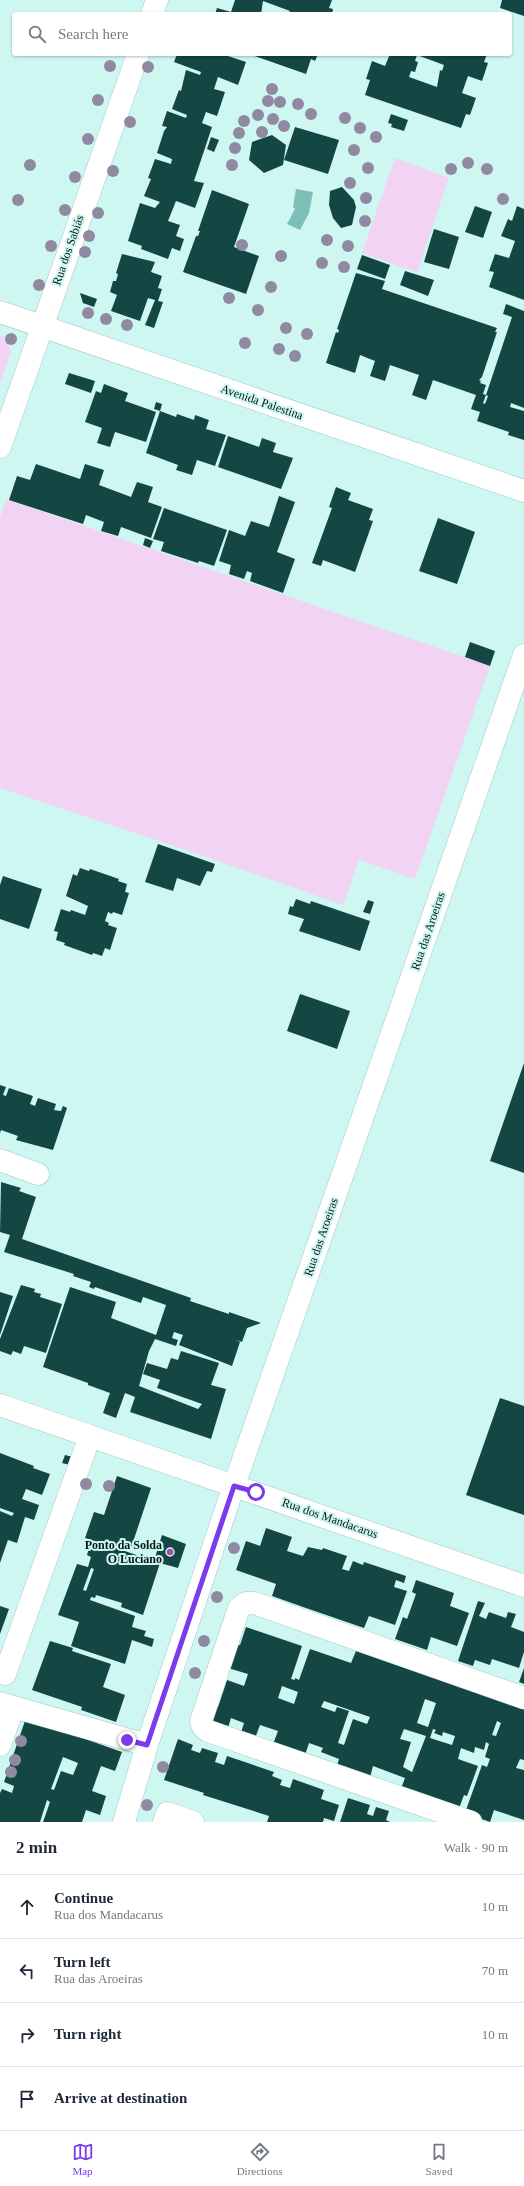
<!DOCTYPE html>
<html lang="en">
<head>
<meta charset="utf-8">
<style>
  body { margin:0; font-family:Georgia,serif; background:#f2f2f3; color:#1f2937 }
  .stop { position:absolute; width:12px; height:12px; margin:-9px; border:3px solid #7c3aed; border-radius:50%; background:#fff }
  .stop.end { background:#7c3aed; border-color:#fff; box-shadow:0 1px 4px #0008 }
  .list { margin:0; padding:0; list-style:none }
  h2 { display:flex; justify-content:space-between; align-items:center; height:52px; margin:0; padding:0 16px; font-size:17px }
  h2 small { font-size:13px; font-weight:400; color:#747a83 }
  .list li { display:grid; grid-template-columns:26px 1fr auto; gap:12px; align-items:center; box-sizing:border-box; height:64px; padding:0 16px; border-top:1px solid #e0e1e3 }
  .list b { display:block; font-size:15px; white-space:nowrap }
  .list p { margin:0; font-size:13px; white-space:nowrap; color:#747a83 }
  .list em { font-size:13px; font-style:normal; color:#747a83 }
  .icon { flex:none; width:22px; height:22px; fill:none; stroke:currentColor; stroke-width:2; stroke-linecap:round; stroke-linejoin:round }
  .map { position:relative; flex:none; width:524px; height:1822px; overflow:hidden }
  .search { position:absolute; background:#fff; box-shadow:0 1px 3px #0004; left:12px; right:12px; top:12px; height:44px; display:flex; align-items:center; gap:10px; box-sizing:border-box; padding:0 14px; border-radius:4px; color:#747a83; font-size:15px }
  .sheet { height:308px; background:#fff }
  nav { display:flex; justify-content:space-around; align-items:center; box-sizing:border-box; height:56px; border-top:1px solid #e0e1e3; background:#fff; font-size:11px; color:#747a83 }
  nav a { display:grid; justify-items:center; gap:2px }
  nav .on { color:#7c3aed }
  .map>svg:first-child { display:block }
</style>
</head>
<body>
<div class="map">
<svg width="524" height="1822" viewBox="0 0 524 1822">
  <rect width="100%" height="100%" fill="#cef7f2"/>
  <!-- green -->
  <path fill="#f2d3f3" d="M395 158 449 178 417 272 362 253Z
    M0 336 4 337 11 351 0 384Z
    M6 499 490 666 415 879 359 860 343 905 183 849 0 788V518Z"/>
  <!-- water -->
  <path fill="#7dbeb7" d="M296 189 313 192 309 213 300 230 287 224 295 209 293 207Z"/>
  <!-- building -->
  <path fill="#144743" fill-rule="evenodd" d="M235 0H332L329 8 333 9 332 14H288L290 11 263 1 261 14H215L217 8 231 12Z
    M502 0H524V16L500 8Z
    M177 54H222L246 62 238 85 218 77 214 89 225 92 217 116 206 112 202 123 212 127 194 181 204 183 195 208 176 201 168 221 180 225 176 236 184 239 180 251 172 248 168 259 141 249 142 246 128 241 140 203 155 208 160 202 144 196 151 179 148 178 155 159 171 164 172 159 157 153 164 131 167 127 162 126 167 111 186 118 187 115 172 109 179 90 181 91 186 70 200 75 201 72 174 62Z
    M249 54H318L315 61 311 59 306 74Z
    M390 54H487L484 62 488 63 482 81 468 76 462 93 476 98 470 115 466 114 461 128 365 95 370 80 366 79 372 61 385 66ZM417 55 444 65 442 71 440 70 437 87 409 77 411 71 415 72 418 62 415 61Z
    M391 114 408 120 404 131 391 127 392 124 388 123Z
    M295 127 339 140 328 174 284 160Z
    M272 135 286 145 283 165 264 173 249 160 252 142Z
    M211 137 219 140 214 152 207 149Z
    M342 187 354 200 356 207 352 225 341 228 333 218 329 205 330 191Z
    M212 190 249 204 234 247 259 256 246 294 183 272 196 236H198L200 231H198Z
    M475 206 492 212 483 238 465 232Z
    M517 206 524 209V300L489 287 494 272 489 271 495 254 509 258 515 241 501 236 508 219 512 221Z
    M434 229 459 237 449 269 424 262Z
    M122 254 155 262 151 272 162 276 158 288 162 289 158 301 163 302 154 328 145 325 155 300 148 298 140 321 111 311 117 295 110 292 113 281H116L118 274 116 273Z
    M362 255 390 265 385 279 357 269Z
    M405 271 434 280 428 296 400 285Z
    M356 273 385 281 382 289 497 328 495 332H497L482 377 479 380 481 381 480 383 486 385 483 394 486 395 483 403 485 404 488 396 486 395 512 317 503 314 506 304 524 311V408L511 403 510 407 524 411V440L508 435 509 432 477 421 480 412 471 409 476 395 433 380 426 400 412 395 419 375 390 365 385 381 370 376 375 361 360 355 355 373 326 363 336 332 338 333 339 330 337 329Z
    M80 293 97 299 94 307 83 303Z
    M69 373 95 381 91 393 65 384Z
    M104 384 128 393 125 401 156 412 146 442 115 432 110 447 97 443 102 428 85 422 96 391 101 393Z
    M156 402 162 404 160 411 154 409Z
    M160 411 176 417 177 414 194 420 195 415 209 420 206 429 226 435 215 466 197 460 192 475 176 470 178 465 146 453Z
    M228 436 259 447 262 438 276 443 273 452 293 458 281 489 218 467Z
    M36 464 80 479 85 464 104 470 99 485 131 497 137 482 153 487 148 502 162 507 151 538 121 527 118 536 101 531 104 522 86 515 83 524 9 500 17 476 30 480Z
    M336 487 351 493 348 500 373 509 369 520 373 521 355 572 323 560 321 566 312 563 332 508 329 507Z
    M279 496 295 502 277 552 295 559 283 593 250 581 252 573 247 571 244 579 229 574 231 565 219 561 229 530 245 536 251 521 269 527Z
    M164 508 227 530 214 566 199 561 198 563 161 551 164 542 153 539Z
    M438 518 475 532 457 584 419 571Z
    M145 538 153 541 150 548 143 545Z
    M470 642 495 651 490 666 465 657Z
    M158 844 215 864 212 872 207 871 200 886 177 878 173 891 145 882Z
    M80 868 89 871 90 869 119 879 118 881 127 884 125 892 129 893 122 915 113 912 112 914 108 912 105 921 109 923 108 925 117 928 110 950 105 948 102 956 93 953 92 955 64 945 65 943 56 940 58 932 54 931 61 909 70 912 71 910 85 915 88 906 66 896 73 874 77 876Z
    M3 876 42 889 29 929 0 919V885Z
    M296 899 310 904 311 901 370 921 360 951 299 931 304 919 288 914 290 906 293 907Z
    M368 900 374 902 370 914 363 912Z
    M300 994 350 1011 337 1049 287 1031Z
    M524 1063V1173L490 1161Z
    M0 1085 6 1087 3 1095 6 1096 9 1088 33 1096 30 1104 35 1106 38 1098 56 1104 54 1110 61 1111 63 1106 67 1108 53 1150 16 1140 18 1136 1 1130 0 1133Z
    M1 1182 21 1188 19 1191 36 1197 22 1239 191 1298 190 1301 229 1314V1312L261 1323 247 1328 242 1342 236 1340 240 1342 232 1366 179 1345 183 1335 174 1332 172 1338 178 1340 176 1346 155 1339 149 1351 139 1386 198 1409 202 1404 157 1388 160 1380 143 1374 147 1363 167 1369 171 1358 178 1360 181 1351 219 1363 211 1385 226 1389 211 1439 130 1412 135 1397 125 1393 116 1418 103 1413 110 1393 88 1385V1383L43 1367 70 1287 116 1302 111 1318 156 1335 166 1305 143 1297 141 1303 95 1287 94 1289 89 1287 91 1282 73 1276 74 1274 4 1252 10 1235 0 1232Z
    M21 1285 35 1289 34 1292 41 1294 40 1297 62 1304 46 1353 24 1346 21 1354 13 1351 11 1355 0 1351V1339Z
    M0 1292 13 1296 0 1335Z
    M500 1398 524 1406V1515L466 1495Z
    M0 1453 34 1466 33 1468 50 1474 42 1495 26 1489 22 1499 39 1505 34 1520 25 1517 17 1543 8 1540 0 1563V1511L12 1516 14 1513 0 1508Z
    M65 1455 73 1457 70 1465 62 1463Z
    M117 1476 151 1488 130 1551 106 1543 113 1547 154 1561 162 1535 186 1544 178 1568 160 1563 143 1615 121 1607 122 1603 96 1595 95 1598 91 1597 90 1600 135 1616 132 1627 146 1631 144 1636 154 1639 152 1647 132 1640 125 1664 71 1646 79 1622 58 1615 77 1564 88 1567 91 1557 87 1555 91 1541 98 1544V1542L85 1538 94 1512 104 1515ZM91 1568 94 1569 86 1591 83 1590Z
    M266 1528 292 1537 287 1551 303 1556 308 1547 322 1550 323 1548 347 1556 342 1569 349 1571 353 1561 363 1565 364 1562 406 1576 404 1583 396 1580 394 1587 407 1591 395 1625 369 1616 364 1628 303 1607 272 1596 276 1584 236 1570 246 1541 260 1546Z
    M416 1580 454 1593 450 1606 469 1613 457 1646 431 1637 427 1650 395 1639 403 1617 407 1619 416 1594 412 1592Z
    M478 1601 485 1603 479 1616 486 1619 489 1612 506 1618 508 1612 516 1614 511 1627 524 1632V1652L519 1668 492 1659 490 1665 475 1660 473 1666 458 1661Z
    M0 1606 9 1609 0 1634Z
    M246 1627 302 1646 291 1679 295 1680V1678L299 1680 310 1649 351 1663 356 1651 524 1709V1760L520 1759 516 1768 524 1770V1820L494 1810 490 1822 465 1813 482 1765 487 1767 490 1759 485 1757 489 1744 486 1742 484 1750 475 1747 474 1753 461 1748 458 1759 478 1766 467 1796 464 1795 458 1811 400 1791 405 1778 373 1766 369 1781 336 1769 339 1759 321 1752 323 1748 309 1743 304 1758 272 1747 278 1731 260 1725 254 1741 240 1736 244 1723 231 1718 227 1731 210 1724 215 1705 218 1707 227 1680 244 1686 248 1674 228 1668 235 1644 240 1645ZM282 1686 298 1692 294 1704 278 1698ZM425 1699 436 1703 428 1727 417 1723ZM324 1701 370 1717 367 1724 353 1719 344 1745 338 1743 349 1711 337 1707 335 1712 321 1707ZM497 1721 501 1723 496 1736 492 1735ZM404 1729 426 1736 412 1772 403 1767 411 1742 400 1739ZM433 1729 436 1730 434 1733 442 1736 443 1732 455 1736 452 1745 430 1738Z
    M50 1641 73 1648 72 1651 111 1664 103 1687 125 1695 116 1722 81 1710 82 1707 32 1690Z
    M524 1668V1684L519 1682Z
    M26 1718 122 1752 115 1771 101 1766 92 1791 106 1796 100 1815 86 1810 82 1822H43L50 1802 47 1800 40 1822H0V1793L2 1789 12 1793 14 1786 4 1782ZM63 1757 78 1763 73 1775 61 1771 54 1790 51 1789Z
    M178 1739 193 1745 191 1750 200 1753 202 1748 218 1753 215 1762 224 1765 227 1756 274 1772 272 1776 282 1780 280 1785 290 1788 293 1779 324 1790 321 1799 339 1805 334 1821 324 1818 323 1822H267L269 1816 203 1795 204 1793 164 1780Z
    M348 1798 370 1805 367 1814 373 1816 376 1807 389 1811 386 1820 390 1822H340Z"/>
  <g fill="none" stroke-linecap="round" stroke-linejoin="round">
    <defs>
      <path id="minor" d="M152 14 157 0
        M0 312 524 491
        M0 447 138 54
        M0 1160 38 1174
        M0 1405 524 1586
        M5 1674 85 1450
        M0 1703 147 1745
        M0 1745 13 1708
        M124 1822 147 1745 229 1500 524 655
        M164 1822 167 1813 193 1822
        M471 1822 208 1731 203 1727 201 1721 239 1608 246 1603H254L524 1698"/>
    </defs>
    <!-- minor casing -->
    <use href="#minor" stroke="#a1c9c4" stroke-width="23"/>
    <!-- minor -->
    <use href="#minor" stroke="#fff" stroke-width="22"/>
  </g>
  <!-- trees -->
  <g fill="#9089a2">
    <circle cx="110" cy="66" r="6"/>
    <circle cx="148" cy="67" r="6"/>
    <circle cx="272" cy="89" r="6"/>
    <circle cx="98" cy="100" r="6"/>
    <circle cx="268" cy="101" r="6"/>
    <circle cx="280" cy="102" r="6"/>
    <circle cx="298" cy="104" r="6"/>
    <circle cx="311" cy="114" r="6"/>
    <circle cx="258" cy="115" r="6"/>
    <circle cx="345" cy="118" r="6"/>
    <circle cx="273" cy="119" r="6"/>
    <circle cx="244" cy="121" r="6"/>
    <circle cx="130" cy="122" r="6"/>
    <circle cx="284" cy="126" r="6"/>
    <circle cx="360" cy="128" r="6"/>
    <circle cx="262" cy="132" r="6"/>
    <circle cx="239" cy="133" r="6"/>
    <circle cx="376" cy="137" r="6"/>
    <circle cx="88" cy="139" r="6"/>
    <circle cx="235" cy="148" r="6"/>
    <circle cx="354" cy="150" r="6"/>
    <circle cx="468" cy="163" r="6"/>
    <circle cx="30" cy="165" r="6"/>
    <circle cx="232" cy="165" r="6"/>
    <circle cx="368" cy="168" r="6"/>
    <circle cx="451" cy="169" r="6"/>
    <circle cx="487" cy="169" r="6"/>
    <circle cx="113" cy="171" r="6"/>
    <circle cx="75" cy="177" r="6"/>
    <circle cx="350" cy="183" r="6"/>
    <circle cx="366" cy="198" r="6"/>
    <circle cx="503" cy="199" r="6"/>
    <circle cx="18" cy="200" r="6"/>
    <circle cx="65" cy="210" r="6"/>
    <circle cx="98" cy="213" r="6"/>
    <circle cx="365" cy="221" r="6"/>
    <circle cx="89" cy="236" r="6"/>
    <circle cx="327" cy="240" r="6"/>
    <circle cx="242" cy="245" r="6"/>
    <circle cx="51" cy="246" r="6"/>
    <circle cx="348" cy="246" r="6"/>
    <circle cx="85" cy="252" r="6"/>
    <circle cx="281" cy="256" r="6"/>
    <circle cx="322" cy="263" r="6"/>
    <circle cx="344" cy="267" r="6"/>
    <circle cx="39" cy="285" r="6"/>
    <circle cx="271" cy="287" r="6"/>
    <circle cx="229" cy="298" r="6"/>
    <circle cx="258" cy="310" r="6"/>
    <circle cx="88" cy="313" r="6"/>
    <circle cx="106" cy="319" r="6"/>
    <circle cx="127" cy="325" r="6"/>
    <circle cx="286" cy="328" r="6"/>
    <circle cx="307" cy="334" r="6"/>
    <circle cx="11" cy="339" r="6"/>
    <circle cx="245" cy="343" r="6"/>
    <circle cx="279" cy="349" r="6"/>
    <circle cx="295" cy="356" r="6"/>
    <circle cx="86" cy="1484" r="6"/>
    <circle cx="109" cy="1486" r="6"/>
    <circle cx="234" cy="1548" r="6"/>
    <circle cx="217" cy="1597" r="6"/>
    <circle cx="204" cy="1641" r="6"/>
    <circle cx="195" cy="1673" r="6"/>
    <circle cx="21" cy="1741" r="6"/>
    <circle cx="15" cy="1760" r="6"/>
    <circle cx="163" cy="1767" r="6"/>
    <circle cx="11" cy="1772" r="6"/>
    <circle cx="147" cy="1805" r="6"/>
  </g>
  <g fill="none" stroke-linecap="round" stroke-linejoin="round">
    <!-- route -->
    <path stroke="#7c3aed" stroke-width="5" d="M127 1740 147 1745 234 1486 256 1492"/>
  </g>
  <!-- markers -->
  <circle fill="#a848af" stroke="#cef7f2" stroke-width="1.5" cx="170" cy="1552" r="4"/>
  <g text-anchor="middle" dominant-baseline="central" stroke-width="4" stroke-linejoin="round" paint-order="stroke">
    <!-- street labels -->
    <g font-size="12" fill="#091817" stroke="#cef7f2">
      <text transform="translate(68 250) rotate(-71)">Rua dos Sabiás</text>
      <text transform="translate(262 402) rotate(19)">Avenida Palestina</text>
      <text transform="translate(428 931) rotate(-71)">Rua das Aroeiras</text>
      <text transform="translate(321 1237) rotate(-71)">Rua das Aroeiras</text>
      <text transform="translate(330 1518) rotate(19)">Rua dos Mandacarus</text>
    </g>
    <!-- poi labels -->
    <g font-size="12" font-weight="bold" fill="#091817" stroke="#cef7f2" text-anchor="end">
      <text x="162" y="1545">Ponto da Solda<tspan x="162" dy="14">O Luciano</tspan></text>
    </g>
  </g>
</svg>
<div class="stop" style="left:256px;top:1492px"></div>
<div class="stop end" style="left:127px;top:1740px"></div>
<div class="search"><svg class="icon" aria-label="search" viewBox="0 0 24 24"><circle cx="10" cy="10" r="6"/><path d="M15 15l6 6"/></svg>Search here</div>
</div>
<section class="sheet">
<h2>2 min<small>Walk · 90 m</small></h2>
<ul class="list">
<li><svg class="icon" aria-label="ahead" viewBox="0 0 24 24"><path d="M12 20V5M6 11l6-6 6 6"/></svg><div><b>Continue</b><p>Rua dos Mandacarus</p></div><em>10 m</em></li>
<li><svg class="icon" aria-label="left" viewBox="0 0 24 24"><path d="M17 20v-9H6M10 6l-5 5 5 5"/></svg><div><b>Turn left</b><p>Rua das Aroeiras</p></div><em>70 m</em></li>
<li><svg class="icon" aria-label="right" viewBox="0 0 24 24"><path d="M7 20v-9h11M14 6l5 5-5 5"/></svg><div><b>Turn right</b></div><em>10 m</em></li>
<li><svg class="icon" aria-label="arrive" viewBox="0 0 24 24"><path d="M6 21V4h12l-3 4 3 4H6"/></svg><div><b>Arrive at destination</b></div></li>
</ul>
</section>
<nav>
<a class="on"><svg class="icon" aria-label="map" viewBox="0 0 24 24"><path d="M3 6l6-2 6 2 6-2v14l-6 2-6-2-6 2zM9 4v14M15 6v14"/></svg>Map</a>
<a><svg class="icon" aria-label="directions" viewBox="0 0 24 24"><path d="M12 3l9 9-9 9-9-9zM9 14v-3h6M13 9l2 2-2 2"/></svg>Directions</a>
<a><svg class="icon" aria-label="saved" viewBox="0 0 24 24"><path d="M7 4h10v16l-5-4-5 4z"/></svg>Saved</a>
</nav>
</body>
</html>
